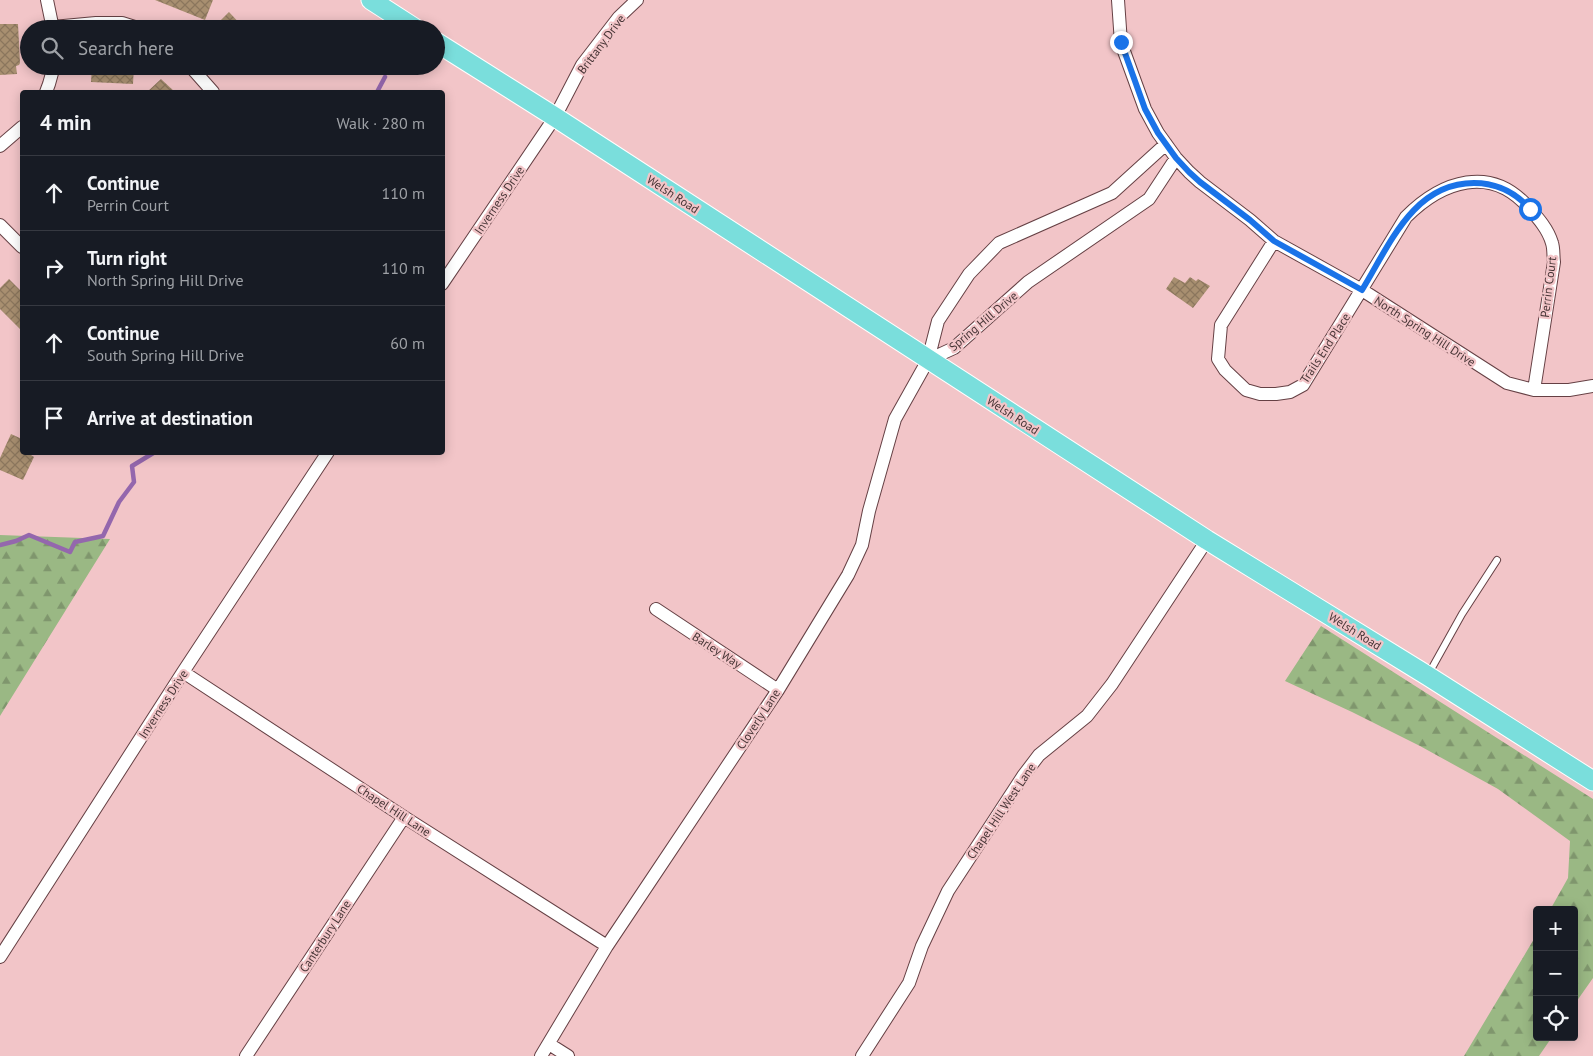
<!DOCTYPE html>
<html lang="en">
<head>
<meta charset="utf-8">
<style>
  body { margin:0; font-family:"PT Sans",sans-serif; background:#242831; color:#f1f3f6 }
  .controls { position:absolute; right:15px; bottom:15px; display:grid; overflow:hidden; border-radius:5px; box-shadow:0 2px 12px #0003 }
  .controls button { width:45px; height:45px; display:grid; place-items:center; padding:0; border:0; border-bottom:1px solid #363941; background:#171b24; color:#f1f3f6; font:25px sans-serif }
  .stop { position:absolute; width:15px; height:15px; margin:-11px; border:4px solid #1a73e8; border-radius:50%; background:#fff }
  .stop.end { background:#1a73e8; border-color:#fff; box-shadow:0 1px 5px #0008 }
  .list { margin:0; padding:0; list-style:none }
  h2 { display:flex; justify-content:space-between; align-items:center; height:65px; margin:0; padding:0 20px; font-size:21px }
  h2 small { font-size:16px; font-weight:400; color:#9ea1a6 }
  .list li { display:grid; grid-template-columns:32px 1fr auto; gap:15px; align-items:center; box-sizing:border-box; height:75px; padding:0 20px; border-top:1px solid #363941 }
  .list b { display:block; font-size:19px; white-space:nowrap }
  .list p { margin:0; font-size:16px; white-space:nowrap; color:#9ea1a6 }
  .list em { font-size:16px; font-style:normal; color:#9ea1a6 }
  .icon { flex:none; width:28px; height:28px; fill:none; stroke:currentColor; stroke-width:2; stroke-linecap:round; stroke-linejoin:round }
  .map { position:relative; flex:none; width:1593px; height:1056px; overflow:hidden }
  .search { position:absolute; background:#171b24; box-shadow:0 2px 12px #0003; left:20px; top:20px; width:425px; height:55px; display:flex; align-items:center; gap:12px; box-sizing:border-box; padding:0 18px; border-radius:28px; color:#9ea1a6; font-size:19px }
  .panel { position:absolute; background:#171b24; box-shadow:0 2px 12px #0003; left:20px; top:90px; width:425px; height:365px; border-radius:5px }
  .map>svg:first-child { display:block }
</style>
</head>
<body>
<div class="map">
<svg width="1593" height="1056" viewBox="0 0 1593 1056">
  <defs>
    <pattern id="forest-firs" width="22" height="20" patternUnits="userSpaceOnUse" patternTransform="scale(1.25)"><rect width="22" height="20" fill="#9ab884"/><path d="M5 1l3.5 6h-7zM16 11l3.5 6h-7z" fill="#7f966d"/></pattern>
    <pattern id="building-cross-hatch" width="8" height="8" patternUnits="userSpaceOnUse" patternTransform="scale(1.25)"><rect width="8" height="8" fill="#a88f70"/><path d="M0 0l8 8M0 8l8-8" fill="none" stroke="#8b765d"/></pattern>
  </defs>
  <rect width="100%" height="100%" fill="#f2c5c8"/>
  <!-- forest -->
  <path fill="url(#forest-firs)" d="M0 535 110 539 0 716Z
    M1321 626 1593 799V978L1574 1005V910H1550L1568 878 1570 841 1498 789 1420 746 1352 712 1285 681Z
    M1537 934V1037H1552L1539 1056H1464Z"/>
  <g fill="none" stroke-linecap="round" stroke-linejoin="round">
    <!-- stream -->
    <path stroke="#9467ad" stroke-width="4.5" d="M377 92 385 77
      M0 545 16 541 29 535 70 552 75 542 103 536 119 502 134 482 132 466 155 452"/>
  </g>
  <!-- building -->
  <path fill="url(#building-cross-hatch)" d="M155 0H213L205 20Z
    M229 12 245 29H212Z
    M0 24H18L20 63 19 65 16 66 17 74 0 75Z
    M92 66H134L133 84 91 82Z
    M161 79 175 92H147Z
    M1174 277 1185 283 1190 277 1196 281 1198 279 1210 286 1193 308 1166 289Z
    M9 279 22 292V331L0 309V288Z
    M11 434 22 439V452H33L31 455 34 457 23 480 0 470V458Z"/>
  <g fill="none" stroke-linecap="round" stroke-linejoin="round">
    <defs>
      <path id="lane" d="M1428 675 1462 614 1497 560"/>
      <path id="street" d="M47 0 53 29
        M1118 0 1121 43 1145 109 1158 133 1176 158 1189 172 1200 182 1250 220 1274 241 1362 290 1507 383 1534 390H1569L1593 386
        M53 27 96 23H122L141 29
        M190 66 213 92
        M46 92 49 84 54 66
        M0 146 22 127
        M0 225 22 247
        M1274 241 1221 325 1218 359 1225 370 1246 390 1260 394H1276L1290 392 1303 385 1406 217C1442 181 1491 164 1529 208 1538 218 1548 229 1552 243 1554 249 1553 256 1554 262L1534 390
        M442 284 555 117 582 65 619 17 637 0
        M928 360 954 348 1028 282 1149 199 1176 158
        M656 609 778 690
        M183 672 404 817 607 946
        M0 957 183 672 328 452
        M549 1044 568 1056
        M246 1056 404 817
        M541 1056 607 946 778 690 848 575 862 545 869 511 895 419 928 360 938 321 969 274 999 243 1112 193 1166 144
        M862 1056 909 983 922 946 948 891 1023 776 1039 755 1087 716 1112 684 1207 540"/>
      <path id="primary" d="M371 0 416 29
        M436 42 555 117 1207 540 1428 676 1593 781"/>
    </defs>
    <!-- lane casing -->
    <use href="#lane" stroke="#654044" stroke-width="8"/>
    <!-- street casing -->
    <use href="#street" stroke="#654044" stroke-width="14"/>
    <!-- primary casing -->
    <use href="#primary" stroke="#fff" stroke-width="21"/>
    <!-- lane -->
    <use href="#lane" stroke="#fff" stroke-width="6"/>
    <!-- street -->
    <use href="#street" stroke="#fff" stroke-width="12"/>
    <!-- primary -->
    <use href="#primary" stroke="#7adedc" stroke-width="19"/>
  </g>
  <g fill="none" stroke-linecap="round" stroke-linejoin="round">
    <!-- route -->
    <path stroke="#1a73e8" stroke-width="6" d="M1121 42 1145 109 1158 133 1176 158 1189 172 1200 182 1250 220 1274 241 1362 290C1389 246 1413 183 1474 183 1497 183 1515 192 1530 209"/>
  </g>
  <g text-anchor="middle" dominant-baseline="central" stroke-width="4.5" stroke-linejoin="round" paint-order="stroke">
    <!-- street labels -->
    <g font-size="12" fill="#473536" stroke="#f2c5c8">
      <text transform="translate(601 44) rotate(-53)">Brittany Drive</text>
      <text transform="translate(673 194) rotate(33)">Welsh Road</text>
      <text transform="translate(499 200) rotate(-56)">Inverness Drive</text>
      <text transform="translate(1548 287) rotate(-83)">Perrin Court</text>
      <text transform="translate(983 321) rotate(-40)">Spring Hill Drive</text>
      <text transform="translate(1425 331) rotate(33)">North Spring Hill Drive</text>
      <text transform="translate(1325 348) rotate(-57)">Trails End Place</text>
      <text transform="translate(1013 415) rotate(33)">Welsh Road</text>
      <text transform="translate(1355 631) rotate(32)">Welsh Road</text>
      <text transform="translate(717 650) rotate(33)">Barley Way</text>
      <text transform="translate(163 704) rotate(-57)">Inverness Drive</text>
      <text transform="translate(758 719) rotate(-57)">Cloverly Lane</text>
      <text transform="translate(394 810) rotate(33)">Chapel Hill Lane</text>
      <text transform="translate(1001 811) rotate(-56)">Chapel Hill West Lane</text>
      <text transform="translate(325 936) rotate(-57)">Canterbury Lane</text>
    </g>
  </g>
</svg>
<div class="controls">
<button>+</button>
<button>−</button>
<button><svg class="icon" aria-label="locate" viewBox="0 0 24 24"><circle cx="12" cy="12" r="6"/><path d="M12 2v4M12 18v4M2 12h4M18 12h4"/></svg></button>
</div>
<div class="stop" style="left:1530px;top:209px"></div>
<div class="stop end" style="left:1121px;top:42px"></div>
<div class="search"><svg class="icon" aria-label="search" viewBox="0 0 24 24"><circle cx="10" cy="10" r="6"/><path d="M15 15l6 6"/></svg>Search here</div>
<section class="panel">
<h2>4 min<small>Walk · 280 m</small></h2>
<ul class="list">
<li><svg class="icon" aria-label="ahead" viewBox="0 0 24 24"><path d="M12 20V5M6 11l6-6 6 6"/></svg><div><b>Continue</b><p>Perrin Court</p></div><em>110 m</em></li>
<li><svg class="icon" aria-label="right" viewBox="0 0 24 24"><path d="M7 20v-9h11M14 6l5 5-5 5"/></svg><div><b>Turn right</b><p>North Spring Hill Drive</p></div><em>110 m</em></li>
<li><svg class="icon" aria-label="ahead" viewBox="0 0 24 24"><path d="M12 20V5M6 11l6-6 6 6"/></svg><div><b>Continue</b><p>South Spring Hill Drive</p></div><em>60 m</em></li>
<li><svg class="icon" aria-label="arrive" viewBox="0 0 24 24"><path d="M6 21V4h12l-3 4 3 4H6"/></svg><div><b>Arrive at destination</b></div></li>
</ul>
</section>
</div>
</body>
</html>
